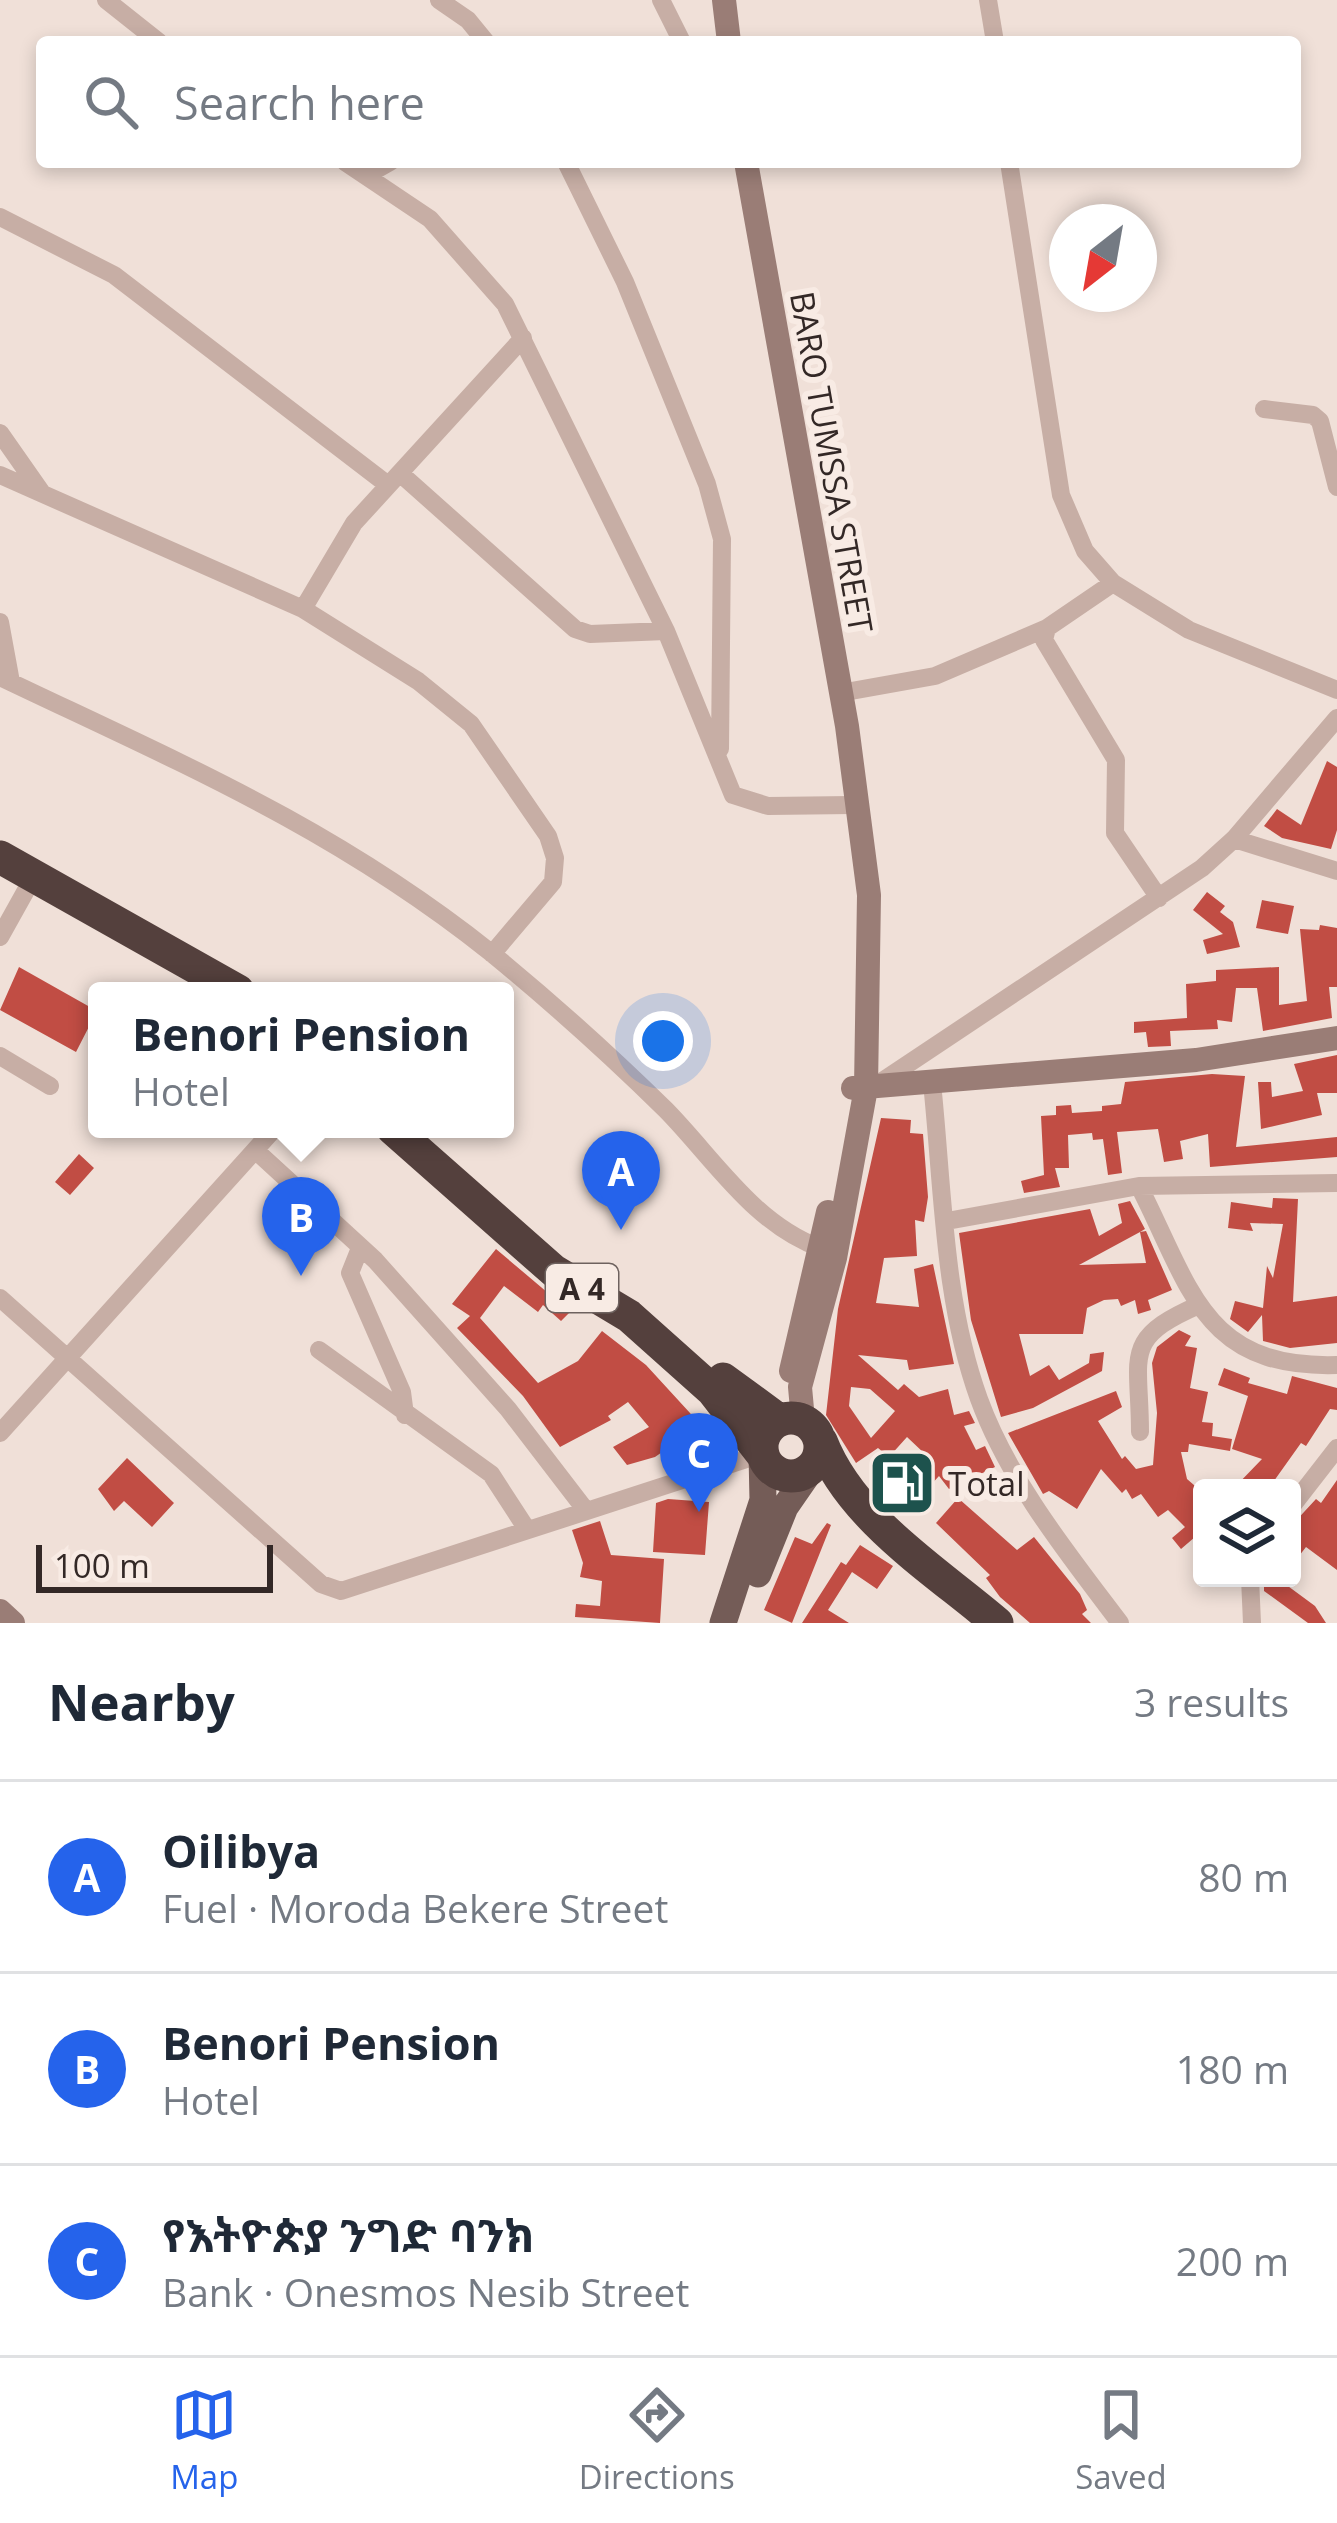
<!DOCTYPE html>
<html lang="en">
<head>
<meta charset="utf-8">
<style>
  body { margin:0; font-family:"Open Sans","Noto Sans Ethiopic",sans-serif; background:#f2f2f3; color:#1f2937 }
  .controls { position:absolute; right:36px; bottom:36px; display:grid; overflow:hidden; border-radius:12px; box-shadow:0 6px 18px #0003 }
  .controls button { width:108px; height:108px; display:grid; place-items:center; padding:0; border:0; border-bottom:3px solid #e0e1e3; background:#fff; color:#1f2937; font:60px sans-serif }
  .compass { position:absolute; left:1049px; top:204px; width:108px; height:108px; border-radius:50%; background:#fff; box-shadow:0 6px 18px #0003; rotate:211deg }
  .scale { position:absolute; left:36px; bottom:30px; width:237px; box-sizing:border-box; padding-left:12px; border:6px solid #332826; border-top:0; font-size:33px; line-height:42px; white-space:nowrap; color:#332826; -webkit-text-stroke:9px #f8ebe4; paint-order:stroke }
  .you { position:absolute; left:663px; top:1041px; width:42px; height:42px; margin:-30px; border:9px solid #fff; border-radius:50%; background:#1a73e8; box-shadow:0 0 0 18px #1a73e833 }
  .badge { display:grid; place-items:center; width:78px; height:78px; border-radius:50%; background:#2563eb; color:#fff; font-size:39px; font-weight:700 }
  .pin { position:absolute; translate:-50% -99px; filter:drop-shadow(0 3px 6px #0008) }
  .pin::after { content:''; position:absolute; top:63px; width:42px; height:36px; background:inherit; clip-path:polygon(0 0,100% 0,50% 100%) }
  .popup { position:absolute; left:88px; top:982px; width:426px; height:156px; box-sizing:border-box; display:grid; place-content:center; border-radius:12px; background:#fff; filter:drop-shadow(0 3px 9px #0005); font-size:39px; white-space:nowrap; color:#747a83 }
  .popup b { font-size:45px; color:#1f2937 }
  .popup::after { content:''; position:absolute; left:50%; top:100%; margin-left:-24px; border:24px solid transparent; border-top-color:#fff }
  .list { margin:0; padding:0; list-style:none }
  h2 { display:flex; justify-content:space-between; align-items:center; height:156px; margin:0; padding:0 48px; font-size:51px }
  h2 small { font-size:39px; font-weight:400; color:#747a83 }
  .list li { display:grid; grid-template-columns:78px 1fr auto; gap:36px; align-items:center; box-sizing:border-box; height:192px; padding:0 48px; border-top:3px solid #e0e1e3 }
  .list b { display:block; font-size:45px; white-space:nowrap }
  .list p { margin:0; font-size:39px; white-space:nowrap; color:#747a83 }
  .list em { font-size:39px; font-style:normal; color:#747a83 }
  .icon { flex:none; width:66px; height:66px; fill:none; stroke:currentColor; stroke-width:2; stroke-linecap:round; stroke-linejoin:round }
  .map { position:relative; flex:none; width:1337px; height:1623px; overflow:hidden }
  .search { position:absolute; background:#fff; box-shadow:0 6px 18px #0003; left:36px; right:36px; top:36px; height:132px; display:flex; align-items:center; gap:30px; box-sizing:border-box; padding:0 42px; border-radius:12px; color:#747a83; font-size:45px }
  .sheet { height:732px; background:#fff }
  nav { display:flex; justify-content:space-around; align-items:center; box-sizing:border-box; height:168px; border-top:3px solid #e0e1e3; background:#fff; font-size:33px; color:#747a83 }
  nav a { display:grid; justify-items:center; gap:6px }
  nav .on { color:#2563eb }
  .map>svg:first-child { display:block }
</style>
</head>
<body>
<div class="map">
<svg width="1337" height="1623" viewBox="0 0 1337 1623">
  <rect width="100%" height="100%" fill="#f0e0d8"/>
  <!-- building -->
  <path fill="#c14d44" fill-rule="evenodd" d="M1327 761 1337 767V830L1331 849 1282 838 1264 826 1277 809 1301 825Z
    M1207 892 1225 906 1220 912 1233 922 1240 947 1207 954 1203 940 1223 934 1193 910Z
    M1262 900 1294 906 1288 934 1256 928Z
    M1320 925 1337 928V987H1329L1332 1018 1263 1031 1257 988H1236L1232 1022 1217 1020 1218 1029 1170 1031 1171 1046 1148 1047 1146 1032 1134 1033V1022L1187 1018 1186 984 1216 981V970L1279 967V1005L1307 1001 1300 929 1319 930Z
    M19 967 97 1011 76 1052 0 1010Z
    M1337 1055V1093H1317L1322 1115 1261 1129 1258 1082H1271L1272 1097 1303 1091 1294 1064Z
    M1212 1074 1245 1076 1236 1147 1337 1137V1157L1210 1167 1208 1134 1180 1141 1183 1159 1164 1162 1158 1129 1117 1132 1122 1173 1108 1175 1103 1139 1093 1140 1092 1133 1068 1135 1069 1168H1055L1060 1187 1024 1193 1021 1181 1044 1175 1041 1116 1056 1115V1106L1071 1105 1072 1113 1102 1111V1106L1121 1104 1125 1082Z
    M881 1118 911 1120 910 1133 923 1134 928 1197 924 1222 915 1220 917 1256 884 1258 876 1303 919 1307 914 1269 933 1264 954 1364 909 1370 907 1360 858 1355 898 1390 904 1384 919 1397 948 1389 954 1415 969 1411 975 1423 964 1426 976 1450 985 1446 995 1467 949 1489 939 1476 908 1510 878 1484 895 1465 906 1475 925 1454 907 1437 889 1457 878 1448 856 1463 826 1415 838 1309ZM851 1387 870 1389 895 1411 871 1438 849 1406Z
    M79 1154 94 1168 70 1195 55 1182Z
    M1273 1198 1298 1199 1293 1302 1337 1296V1343L1290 1348 1263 1341 1262 1315 1248 1332 1230 1319 1235 1301 1263 1308 1267 1266 1273 1278 1283 1224 1250 1223 1253 1231 1228 1228 1231 1202 1272 1208Z
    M1130 1201 1145 1229 1140 1232 1146 1231 1172 1290 1148 1300 1151 1310 1138 1314 1135 1300 1121 1306 1118 1299 1104 1300 1087 1308 1083 1334H1019L1030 1376 1049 1365 1059 1380 1089 1363 1090 1354 1104 1352 1102 1371 1033 1408 1001 1417 971 1320 959 1233 1090 1209 1099 1236 1122 1223 1118 1204ZM1140 1232 1146 1263 1079 1265Z
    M496 1249 561 1304 574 1308 561 1321 543 1305 538 1312 504 1286 480 1318 538 1383 578 1361 602 1331 646 1365 701 1425 655 1457 627 1465 613 1447 649 1427 628 1402 608 1416 611 1420 560 1447 523 1396 457 1328 470 1316 452 1304Z
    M1179 1330 1191 1336 1185 1346 1197 1348 1190 1388 1208 1392 1202 1422 1213 1423 1212 1436 1232 1439 1230 1451 1189 1444 1188 1452H1181L1187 1479 1202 1492V1546L1195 1537 1181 1549 1172 1538 1185 1527 1168 1510 1158 1517 1141 1494 1132 1499 1126 1489 1122 1493 1101 1469 1077 1509 1049 1491 1043 1494 1008 1433 1116 1391 1122 1407 1098 1421 1122 1459 1125 1456 1136 1469 1153 1465 1157 1413 1152 1363 1157 1347Z
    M1224 1368 1250 1378 1248 1383 1287 1394 1292 1376 1337 1388V1410L1330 1409 1306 1446 1301 1443 1269 1488H1234L1262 1459 1232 1449 1248 1396 1218 1385Z
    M127 1458 174 1503 152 1527 124 1501 114 1511 98 1489Z
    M1337 1480V1570L1306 1547 1292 1565V1525L1316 1499 1321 1503Z
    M958 1498 1017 1550 1034 1537 1080 1594 1087 1610 1082 1614 1091 1623H1030L1000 1597 986 1578 990 1575 936 1523Z
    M668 1499 709 1502 705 1555 653 1552 656 1503Z
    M600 1521 611 1555 664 1559 660 1623 575 1617 576 1604 600 1606 602 1581 580 1577 583 1563 572 1530Z
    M827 1523 831 1525 792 1623 764 1610 795 1537 812 1544Z
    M860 1545 893 1566 877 1589 852 1572 828 1610 849 1623H802L841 1562 846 1565Z
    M1264 1578H1277L1315 1606 1326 1623H1308L1264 1591Z"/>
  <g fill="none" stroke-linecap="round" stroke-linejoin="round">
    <!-- street -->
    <path stroke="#c7aea5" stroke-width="18" d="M106 0 159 42
      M439 0 468 20 486 42
      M661 0 682 42
      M988 0 995 42
      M345 162 430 219 505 304 666 631 733 795 768 806 852 805
      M566 162 625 282 707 484 722 539 720 749
      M1009 162 1061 495 1085 551 1113 583 1189 630 1337 690
      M367 175 390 162
      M0 217 114 275 388 485
      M1264 409 1313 415 1320 421 1337 487
      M0 433 42 493
      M0 475 303 609 418 681 471 724 548 836 555 858 553 882 492 954
      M402 475 575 629 590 634 666 631
      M1113 583 1047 628 1044 640 1116 760 1115 833 1159 898
      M303 609 354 523 523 338
      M0 622 11 682
      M0 677C178 762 333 827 490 952 550 1001 611 1056 666 1110 714 1159 754 1224 820 1248
      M840 693 935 676 1047 628
      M1234 839 1337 871
      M0 937 34 876
      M0 1056 50 1086
      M932 1083C943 1187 943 1300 979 1399 1009 1481 1068 1554 1120 1623
      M875 1086 1202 868 1234 839 1337 718
      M255 1150 375 1260 508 1409 584 1508
      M1139 1186C1191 1288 1203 1369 1337 1365
      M947 1221 1139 1186 1337 1183
      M360 1248 350 1273 402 1392 405 1415
      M0 1298 321 1584 341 1591 762 1454
      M319 1350 491 1474 526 1528
      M1140 1432C1140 1355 1121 1339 1199 1305
      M0 1433 274 1129
      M1292 1506 1337 1448
      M1250 1578 1252 1623"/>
    <!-- secondary -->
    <path stroke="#9a7d76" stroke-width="24" d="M724 0 729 42
      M746 162 847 726 869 895 866 1088 835 1258 800 1387 803 1420
      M853 1088 1196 1060 1337 1038
      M791 1371 828 1212
      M0 1611 13 1623"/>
    <!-- primary -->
    <path stroke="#745c57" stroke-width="27" d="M758 1574 785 1507 812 1468
      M723 1623 763 1500 762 1454"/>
    <!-- highway -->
    <path stroke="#54403d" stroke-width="33" d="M0 857 238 991
      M393 1129 554 1271 629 1316 713 1391 762 1454
      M723 1379 779 1420
      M762 1447a29 29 0 1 1 58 0a29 29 0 1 1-58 0Z
      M821 1441C851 1519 935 1570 997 1623"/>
  </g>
  <!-- icons -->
  <defs>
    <symbol id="fuel-square" viewBox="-11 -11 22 22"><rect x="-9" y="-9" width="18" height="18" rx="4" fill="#1d524d" stroke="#f8ebe4"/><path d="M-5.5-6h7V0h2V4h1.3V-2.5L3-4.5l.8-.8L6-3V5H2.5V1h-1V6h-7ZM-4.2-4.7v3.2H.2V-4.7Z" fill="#fff"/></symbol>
  </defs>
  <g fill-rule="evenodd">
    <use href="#fuel-square" x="864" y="1445" width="76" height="76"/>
  </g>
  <g text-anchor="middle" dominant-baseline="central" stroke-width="12" stroke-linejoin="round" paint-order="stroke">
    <!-- shield labels -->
    <rect fill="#f8ebe4" stroke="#6e625f" stroke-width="3" x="546" y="1264" width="72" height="48" rx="9"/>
    <g font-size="30" font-weight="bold" fill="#332826">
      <text x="582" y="1288">A 4</text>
    </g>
    <!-- street labels -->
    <g font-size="33" fill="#332826" stroke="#f8ebe4">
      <text transform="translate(832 462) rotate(80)">BARO TUMSSA STREET</text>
    </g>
    <!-- poi labels -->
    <g font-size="33" fill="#332826" stroke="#f8ebe4" text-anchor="start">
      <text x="948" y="1483">Total</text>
    </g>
  </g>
</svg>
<div class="controls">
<button><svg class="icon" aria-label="layers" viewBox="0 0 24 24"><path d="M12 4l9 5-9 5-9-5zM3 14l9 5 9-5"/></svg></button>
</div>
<svg class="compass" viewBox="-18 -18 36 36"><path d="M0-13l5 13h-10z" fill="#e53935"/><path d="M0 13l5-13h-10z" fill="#747a83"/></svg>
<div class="scale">100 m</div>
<div class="you"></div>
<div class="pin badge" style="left:621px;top:1230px">A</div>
<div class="pin badge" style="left:301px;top:1276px">B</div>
<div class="popup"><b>Benori Pension</b>Hotel</div>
<div class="pin badge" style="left:699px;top:1512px">C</div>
<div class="search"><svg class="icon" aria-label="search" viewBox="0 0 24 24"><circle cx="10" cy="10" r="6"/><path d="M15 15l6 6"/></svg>Search here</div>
</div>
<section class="sheet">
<h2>Nearby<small>3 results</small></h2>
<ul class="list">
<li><span class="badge">A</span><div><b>Oilibya</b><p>Fuel · Moroda Bekere Street</p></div><em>80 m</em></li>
<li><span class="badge">B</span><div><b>Benori Pension</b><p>Hotel</p></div><em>180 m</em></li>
<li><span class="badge">C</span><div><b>የእትዮጵያ ንግድ ባንክ</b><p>Bank · Onesmos Nesib Street</p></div><em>200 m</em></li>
</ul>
</section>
<nav>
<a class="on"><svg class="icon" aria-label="map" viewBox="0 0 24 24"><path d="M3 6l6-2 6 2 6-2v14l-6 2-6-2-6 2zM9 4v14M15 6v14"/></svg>Map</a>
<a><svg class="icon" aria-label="directions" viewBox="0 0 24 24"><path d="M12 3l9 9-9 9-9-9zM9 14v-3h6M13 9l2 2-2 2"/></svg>Directions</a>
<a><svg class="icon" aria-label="saved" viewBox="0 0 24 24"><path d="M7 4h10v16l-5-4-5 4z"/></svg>Saved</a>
</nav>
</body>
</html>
